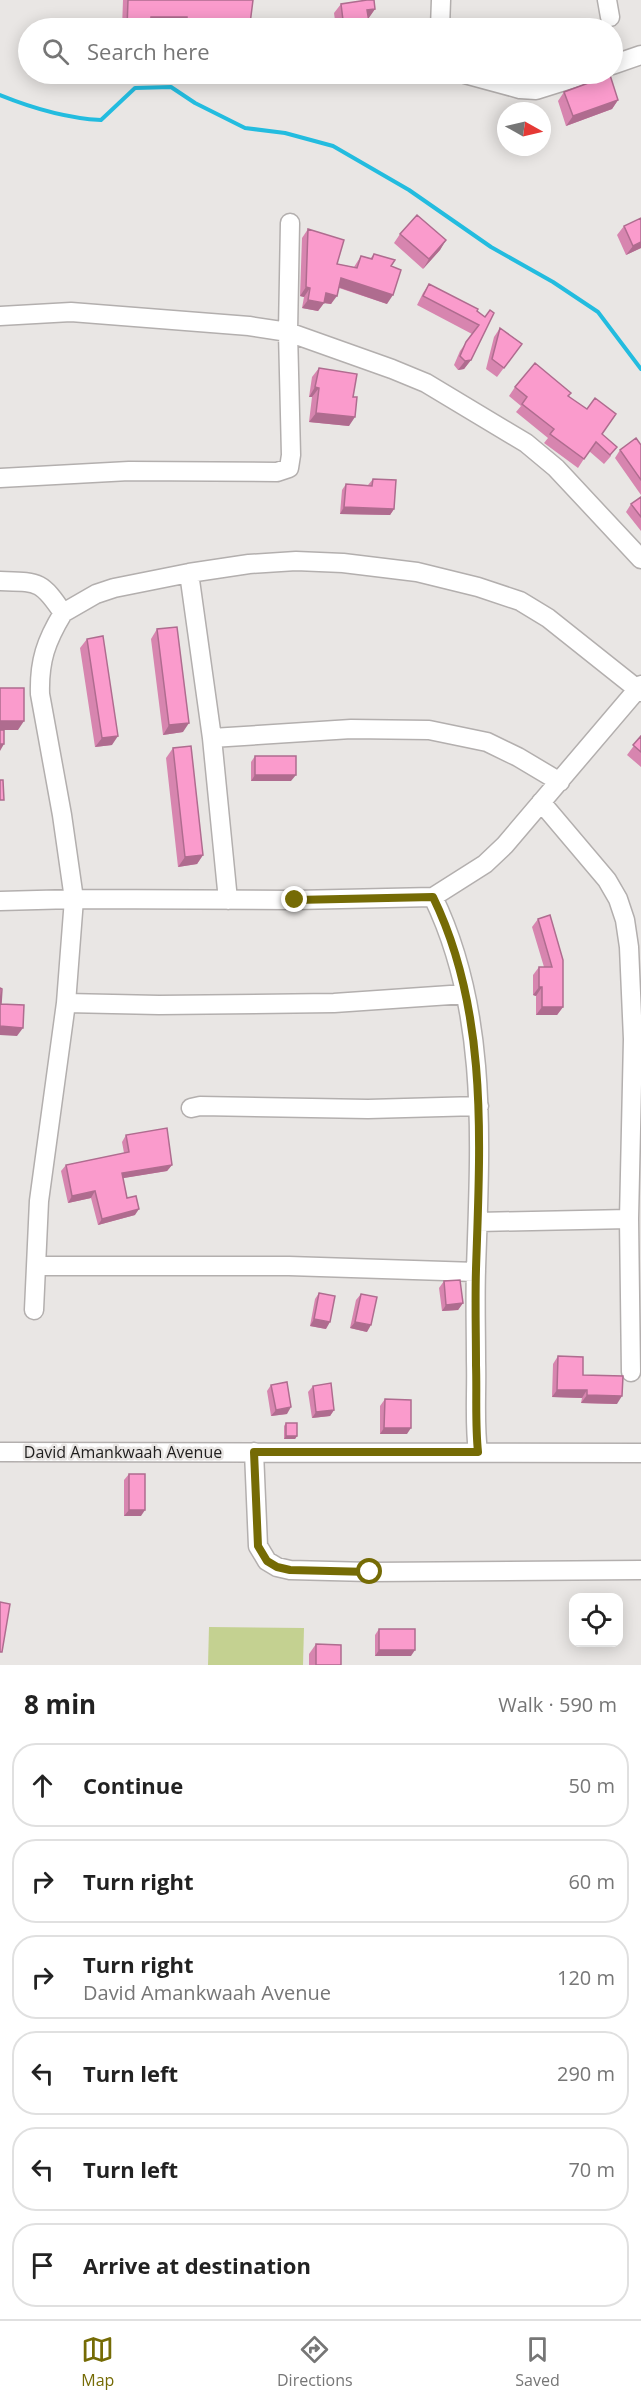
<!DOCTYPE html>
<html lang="en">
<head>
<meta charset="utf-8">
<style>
  body { margin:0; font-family:"Open Sans",sans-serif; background:#f6f6f6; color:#222 }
  .controls { position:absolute; right:18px; bottom:18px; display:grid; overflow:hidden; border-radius:12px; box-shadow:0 3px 15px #0003 }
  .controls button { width:54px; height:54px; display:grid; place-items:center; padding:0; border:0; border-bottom:2px solid #e0e0e0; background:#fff; color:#222; font:30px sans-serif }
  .compass { position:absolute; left:497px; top:102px; width:54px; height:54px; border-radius:50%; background:#fff; box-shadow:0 3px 15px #0003; rotate:98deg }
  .stop { position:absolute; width:18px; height:18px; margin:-14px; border:4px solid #756b05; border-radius:50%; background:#fff }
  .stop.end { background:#756b05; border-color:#fff; box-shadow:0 2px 6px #0008 }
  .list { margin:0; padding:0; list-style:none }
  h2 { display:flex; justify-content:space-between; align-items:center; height:78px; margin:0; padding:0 24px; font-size:26px }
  h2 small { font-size:20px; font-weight:400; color:#767676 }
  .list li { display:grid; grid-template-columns:39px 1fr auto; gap:18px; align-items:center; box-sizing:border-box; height:84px; margin:0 12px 12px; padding:0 12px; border:2px solid #e0e0e0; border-radius:24px }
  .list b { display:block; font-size:22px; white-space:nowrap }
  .list p { margin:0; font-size:20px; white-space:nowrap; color:#767676 }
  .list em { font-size:20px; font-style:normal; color:#767676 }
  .icon { flex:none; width:33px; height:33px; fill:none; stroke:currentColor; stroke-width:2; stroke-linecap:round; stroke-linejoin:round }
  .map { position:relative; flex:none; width:641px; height:1665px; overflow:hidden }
  .search { position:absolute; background:#fff; box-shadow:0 3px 15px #0003; left:18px; right:18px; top:18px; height:66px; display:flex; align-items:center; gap:15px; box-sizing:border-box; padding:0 21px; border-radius:33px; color:#767676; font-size:22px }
  .sheet { height:654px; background:#fff }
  nav { display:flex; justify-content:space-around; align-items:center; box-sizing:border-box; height:84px; border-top:2px solid #e0e0e0; background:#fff; font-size:16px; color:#767676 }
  nav a { display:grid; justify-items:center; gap:3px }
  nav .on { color:#756b05 }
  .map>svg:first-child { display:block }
</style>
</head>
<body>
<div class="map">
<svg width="641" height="1665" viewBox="0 0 641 1665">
  <rect width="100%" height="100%" fill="#e9e6e4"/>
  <!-- green -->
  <path fill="#c4d191" d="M209 1627 304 1628 303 1665H208Z"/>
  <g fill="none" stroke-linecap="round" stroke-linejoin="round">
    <!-- stream -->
    <path stroke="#23bcdf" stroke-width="4" d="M0 95C32 108 66 118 101 120L135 88 171 87 195 103 245 128 285 133 333 146 409 190 491 247 553 282 598 312 641 369"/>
    <defs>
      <path id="minor" d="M607 0 610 17
        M440 28 441 0
        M612 65 641 55
        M465 74 520 89 536 90 587 74
        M0 316 71 312 249 326 288 332 392 369 426 383 526 443 556 468 641 559
        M0 478 129 471 277 472 289 468 291 455 288 332 290 223
        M189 573 212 738 228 900
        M0 581C38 582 41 580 63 613L96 594 114 588 189 573 249 564 296 561 343 563 417 572 478 587 520 601 548 618 641 692
        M212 738 351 729 429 730 487 742 518 757 560 782
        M541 802 607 880 618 899 625 920 629 947 633 1039 629 1219 631 1372
        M433 897C489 1012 480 1144 476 1269 475 1300 476 1330 476 1361 477 1391 474 1422 478 1452
        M0 901 74 899 295 900 433 897 485 864 505 845 641 685
        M66 1003 159 1005 334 1003 465 994
        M191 1108 200 1106 368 1109 479 1106
        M478 1222 629 1219
        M36 1266H289L476 1272
        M34 1310 39 1201 66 1003 74 899 62 815 40 694C39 661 46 641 63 613
        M0 1452 641 1453
        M254 1452 258 1546 267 1561 277 1567 290 1570 370 1572 641 1570"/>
    </defs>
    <!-- minor casing -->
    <use href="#minor" stroke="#b3afae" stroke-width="21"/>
    <!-- minor -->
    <use href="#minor" stroke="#fff" stroke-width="18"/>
  </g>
  <!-- wall -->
  <path fill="#d785af" d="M123 0H253L247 28H182V25H150V28H122Z
    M341 4 375 9 368 19 370 28H336L334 13Z
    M564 92 618 100 612 109 566 126 558 101Z
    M624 226 641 248 626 255 617 235Z
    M308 229 337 264 354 267 361 256 370 259 374 254 391 266 387 304 339 288 331 304 324 303 318 311 302 308 304 297 300 296 302 238Z
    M400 234 446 240 440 250 423 269 394 243Z
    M429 284 477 311 485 317 471 360 464 369 458 370 454 365 460 351 472 334 417 305 423 293Z
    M500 328 522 344 497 377 486 369 494 337Z
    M319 368 353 397 349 426 309 422 312 397H309L312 377Z
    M515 387 569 396 602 434 611 456 604 464 589 451 578 468 544 443 548 438 516 412 521 406 509 396Z
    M641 445V495L615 458 620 450Z
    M373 479 394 509 390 515 340 514 342 490 346 484 368 485Z
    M641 497V531L626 512 631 504Z
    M157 629 183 732 163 735 151 639Z
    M87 639 112 745 95 747 80 648Z
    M641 736V767L627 755Z
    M173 748 203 855 197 864 178 867 166 758Z
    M255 756 291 781H251V762Z
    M538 919 563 1007 557 1015H536V996L533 995V975L539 967H544L532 927Z
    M126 1135 172 1165 167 1171 123 1178 127 1198 135 1215 98 1225 91 1198 68 1203 61 1171 66 1165 124 1153 122 1142Z
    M444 1281 463 1303 458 1310 442 1311 439 1288Z
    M319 1293 326 1329 310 1326 315 1299Z
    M361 1294 367 1332 350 1328 356 1300Z
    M558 1356 583 1375 617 1404 581 1403 582 1398 552 1397 553 1364Z
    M271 1385 287 1414 271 1416 267 1391Z
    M313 1386 334 1410 330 1416 312 1418 308 1392Z
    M385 1399 407 1434H380V1406Z
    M286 1423 297 1436 295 1439H284V1426Z
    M129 1474 141 1516H124V1480Z
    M379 1629 411 1656H375V1635Z
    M316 1644 341 1665H309V1654Z"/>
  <!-- shaded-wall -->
  <path fill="#af6c8f" d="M375 9 368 19 367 10Z
    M151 17H187L182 25H145Z
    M220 20 250 24 247 28H184L187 24Z
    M618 100 612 109 566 126 573 116Z
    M446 240 440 250 423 269 429 259Z
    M641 242V248L626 255 633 246Z
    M341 278 393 295 387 304 335 286Z
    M306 287 310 288 304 297 300 296Z
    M326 293 337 296 331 304 324 303 318 311 302 308 308 300Z
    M471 360 464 369 458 370 465 361Z
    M315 387 319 388 312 397H309Z
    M316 413 355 417 349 426 309 422Z
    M344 507 394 509 390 515 340 514Z
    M0 721H24L18 730H0Z
    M189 723 183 732 163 735 169 725Z
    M118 736 112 745 95 747 102 738Z
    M0 744H4L0 751Z
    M255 775H296L291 781H251Z
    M203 855 197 864 178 867 185 857Z
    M539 987H542L536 996 533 995Z
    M542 1007H563L557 1015H536Z
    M0 1026 23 1028 17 1036 0 1035Z
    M172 1165 167 1171 118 1179 122 1173Z
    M95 1191 91 1198 68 1203 72 1196Z
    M139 1209 135 1215 98 1225 102 1219Z
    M463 1303 458 1310 442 1311 446 1305Z
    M314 1319 330 1322 326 1329 310 1326Z
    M355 1322 371 1325 367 1332 350 1328Z
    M557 1390H587L582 1398 552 1397Z
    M587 1395 622 1396 617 1404 581 1403Z
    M291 1407 287 1414 271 1416 276 1410Z
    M334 1410 330 1416 312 1418 316 1412Z
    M384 1428H411L407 1434H380Z
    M286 1436H297L295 1439H284Z
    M129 1510H145L141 1516H124Z
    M379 1650H415L411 1656H375Z"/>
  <!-- building -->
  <path fill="#fa9bcc" stroke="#af6c8f" stroke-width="1.5" d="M128 0H253L250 24 220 20V26L187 24V17H151L150 28H127Z
    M367 0H374L375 9 367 10 370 28H344L341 4Z
    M610 75 618 100 573 116 564 92Z
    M417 215 446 240 429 259 400 234Z
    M641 218V242L633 246 624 226Z
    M308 229 344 240 337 264 357 268 361 256 372 259 374 254 395 260 391 266 401 270 393 295 341 278 337 296 326 293 324 303 308 300 310 288 306 287Z
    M429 284 478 309 477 311 485 317 490 310 494 313 471 360 465 361 460 356 466 342 479 325 423 296Z
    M500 328 522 344 504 368 492 359Z
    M535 363 571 393 568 396 587 409 595 398 616 414 602 434 617 447 610 455 596 442 584 459 550 434 554 429 522 404 527 397 515 387Z
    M319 368 357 374 353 397H357L355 417 316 413 319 388 315 387Z
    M636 438 641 445V480L620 450Z
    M373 479 396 480 394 509 344 507 346 484 372 486Z
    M641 497V517L631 504Z
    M177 627 189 723 169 725 157 629Z
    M103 636 118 736 102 738 87 639Z
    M0 688H24V721H0Z
    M0 730H4V744H0Z
    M641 736V752L633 745Z
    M191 746 203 855 185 857 173 748Z
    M255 756H296V775H255Z
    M0 780H3L4 800H0Z
    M550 915 563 960V1007H542V987H539V967H552L538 919Z
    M0 988 2 989 1 1004 24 1005 23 1028 0 1026Z
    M167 1128 172 1165 122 1173 127 1198 136 1196 139 1209 102 1219 95 1191 72 1196 66 1165 129 1152 126 1135Z
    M460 1280 463 1303 446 1305 444 1281Z
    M319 1293 335 1296 330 1322 314 1319Z
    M361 1294 377 1297 371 1325 355 1322Z
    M558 1356 583 1357V1375L623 1376 622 1396 587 1395V1390H557Z
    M287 1382 291 1407 276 1410 271 1385Z
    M331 1383 334 1410 316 1412 313 1386Z
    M385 1399 411 1400V1428H384Z
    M286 1423H297V1436H286Z
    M129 1474H145V1510H129Z
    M0 1602 10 1604 2 1652H0Z
    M379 1629H415V1650H379Z
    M316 1644 341 1645V1665H316Z"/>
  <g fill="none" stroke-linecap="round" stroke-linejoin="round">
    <!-- route -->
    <path stroke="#756b05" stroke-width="8" d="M295 900 433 897C489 1012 480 1144 476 1269 475 1301 476 1333 476 1365 477 1394 475 1423 478 1452H254L258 1546 267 1561 277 1567 290 1570 370 1572"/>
  </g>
  <g text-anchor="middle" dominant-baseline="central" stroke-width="5" stroke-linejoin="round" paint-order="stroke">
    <!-- street labels -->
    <g font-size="16" fill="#1f1e1d" stroke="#e9e6e4">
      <text x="123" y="1452">David Amankwaah Avenue</text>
    </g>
  </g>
</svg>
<div class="controls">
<button><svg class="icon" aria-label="locate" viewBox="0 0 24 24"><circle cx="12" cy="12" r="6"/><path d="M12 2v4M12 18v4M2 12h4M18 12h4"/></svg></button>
</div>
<svg class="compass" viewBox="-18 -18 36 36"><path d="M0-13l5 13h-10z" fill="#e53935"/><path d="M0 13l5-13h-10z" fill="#767676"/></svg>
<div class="stop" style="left:370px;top:1572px"></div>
<div class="stop end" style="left:295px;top:900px"></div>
<div class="search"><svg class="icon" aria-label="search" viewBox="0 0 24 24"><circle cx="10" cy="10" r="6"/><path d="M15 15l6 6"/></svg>Search here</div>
</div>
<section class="sheet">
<h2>8 min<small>Walk · 590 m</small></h2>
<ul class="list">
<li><svg class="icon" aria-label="ahead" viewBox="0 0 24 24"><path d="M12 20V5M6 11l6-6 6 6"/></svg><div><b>Continue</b></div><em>50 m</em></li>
<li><svg class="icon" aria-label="right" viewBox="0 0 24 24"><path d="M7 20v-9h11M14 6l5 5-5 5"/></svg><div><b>Turn right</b></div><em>60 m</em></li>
<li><svg class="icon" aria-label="right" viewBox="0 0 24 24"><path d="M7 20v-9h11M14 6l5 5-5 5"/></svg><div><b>Turn right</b><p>David Amankwaah Avenue</p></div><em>120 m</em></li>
<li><svg class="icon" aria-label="left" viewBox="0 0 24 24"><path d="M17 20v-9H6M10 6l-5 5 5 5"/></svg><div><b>Turn left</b></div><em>290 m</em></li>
<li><svg class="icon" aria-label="left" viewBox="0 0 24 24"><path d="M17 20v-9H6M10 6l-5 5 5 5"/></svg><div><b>Turn left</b></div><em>70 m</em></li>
<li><svg class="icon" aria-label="arrive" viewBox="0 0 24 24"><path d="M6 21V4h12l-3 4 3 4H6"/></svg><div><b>Arrive at destination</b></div></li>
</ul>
</section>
<nav>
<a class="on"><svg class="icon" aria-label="map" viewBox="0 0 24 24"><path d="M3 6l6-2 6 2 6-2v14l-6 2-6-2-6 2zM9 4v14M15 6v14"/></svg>Map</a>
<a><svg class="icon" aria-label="directions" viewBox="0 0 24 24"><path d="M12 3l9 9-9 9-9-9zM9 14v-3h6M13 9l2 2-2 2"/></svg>Directions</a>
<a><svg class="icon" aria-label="saved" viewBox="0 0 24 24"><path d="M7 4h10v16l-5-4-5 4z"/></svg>Saved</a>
</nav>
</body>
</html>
